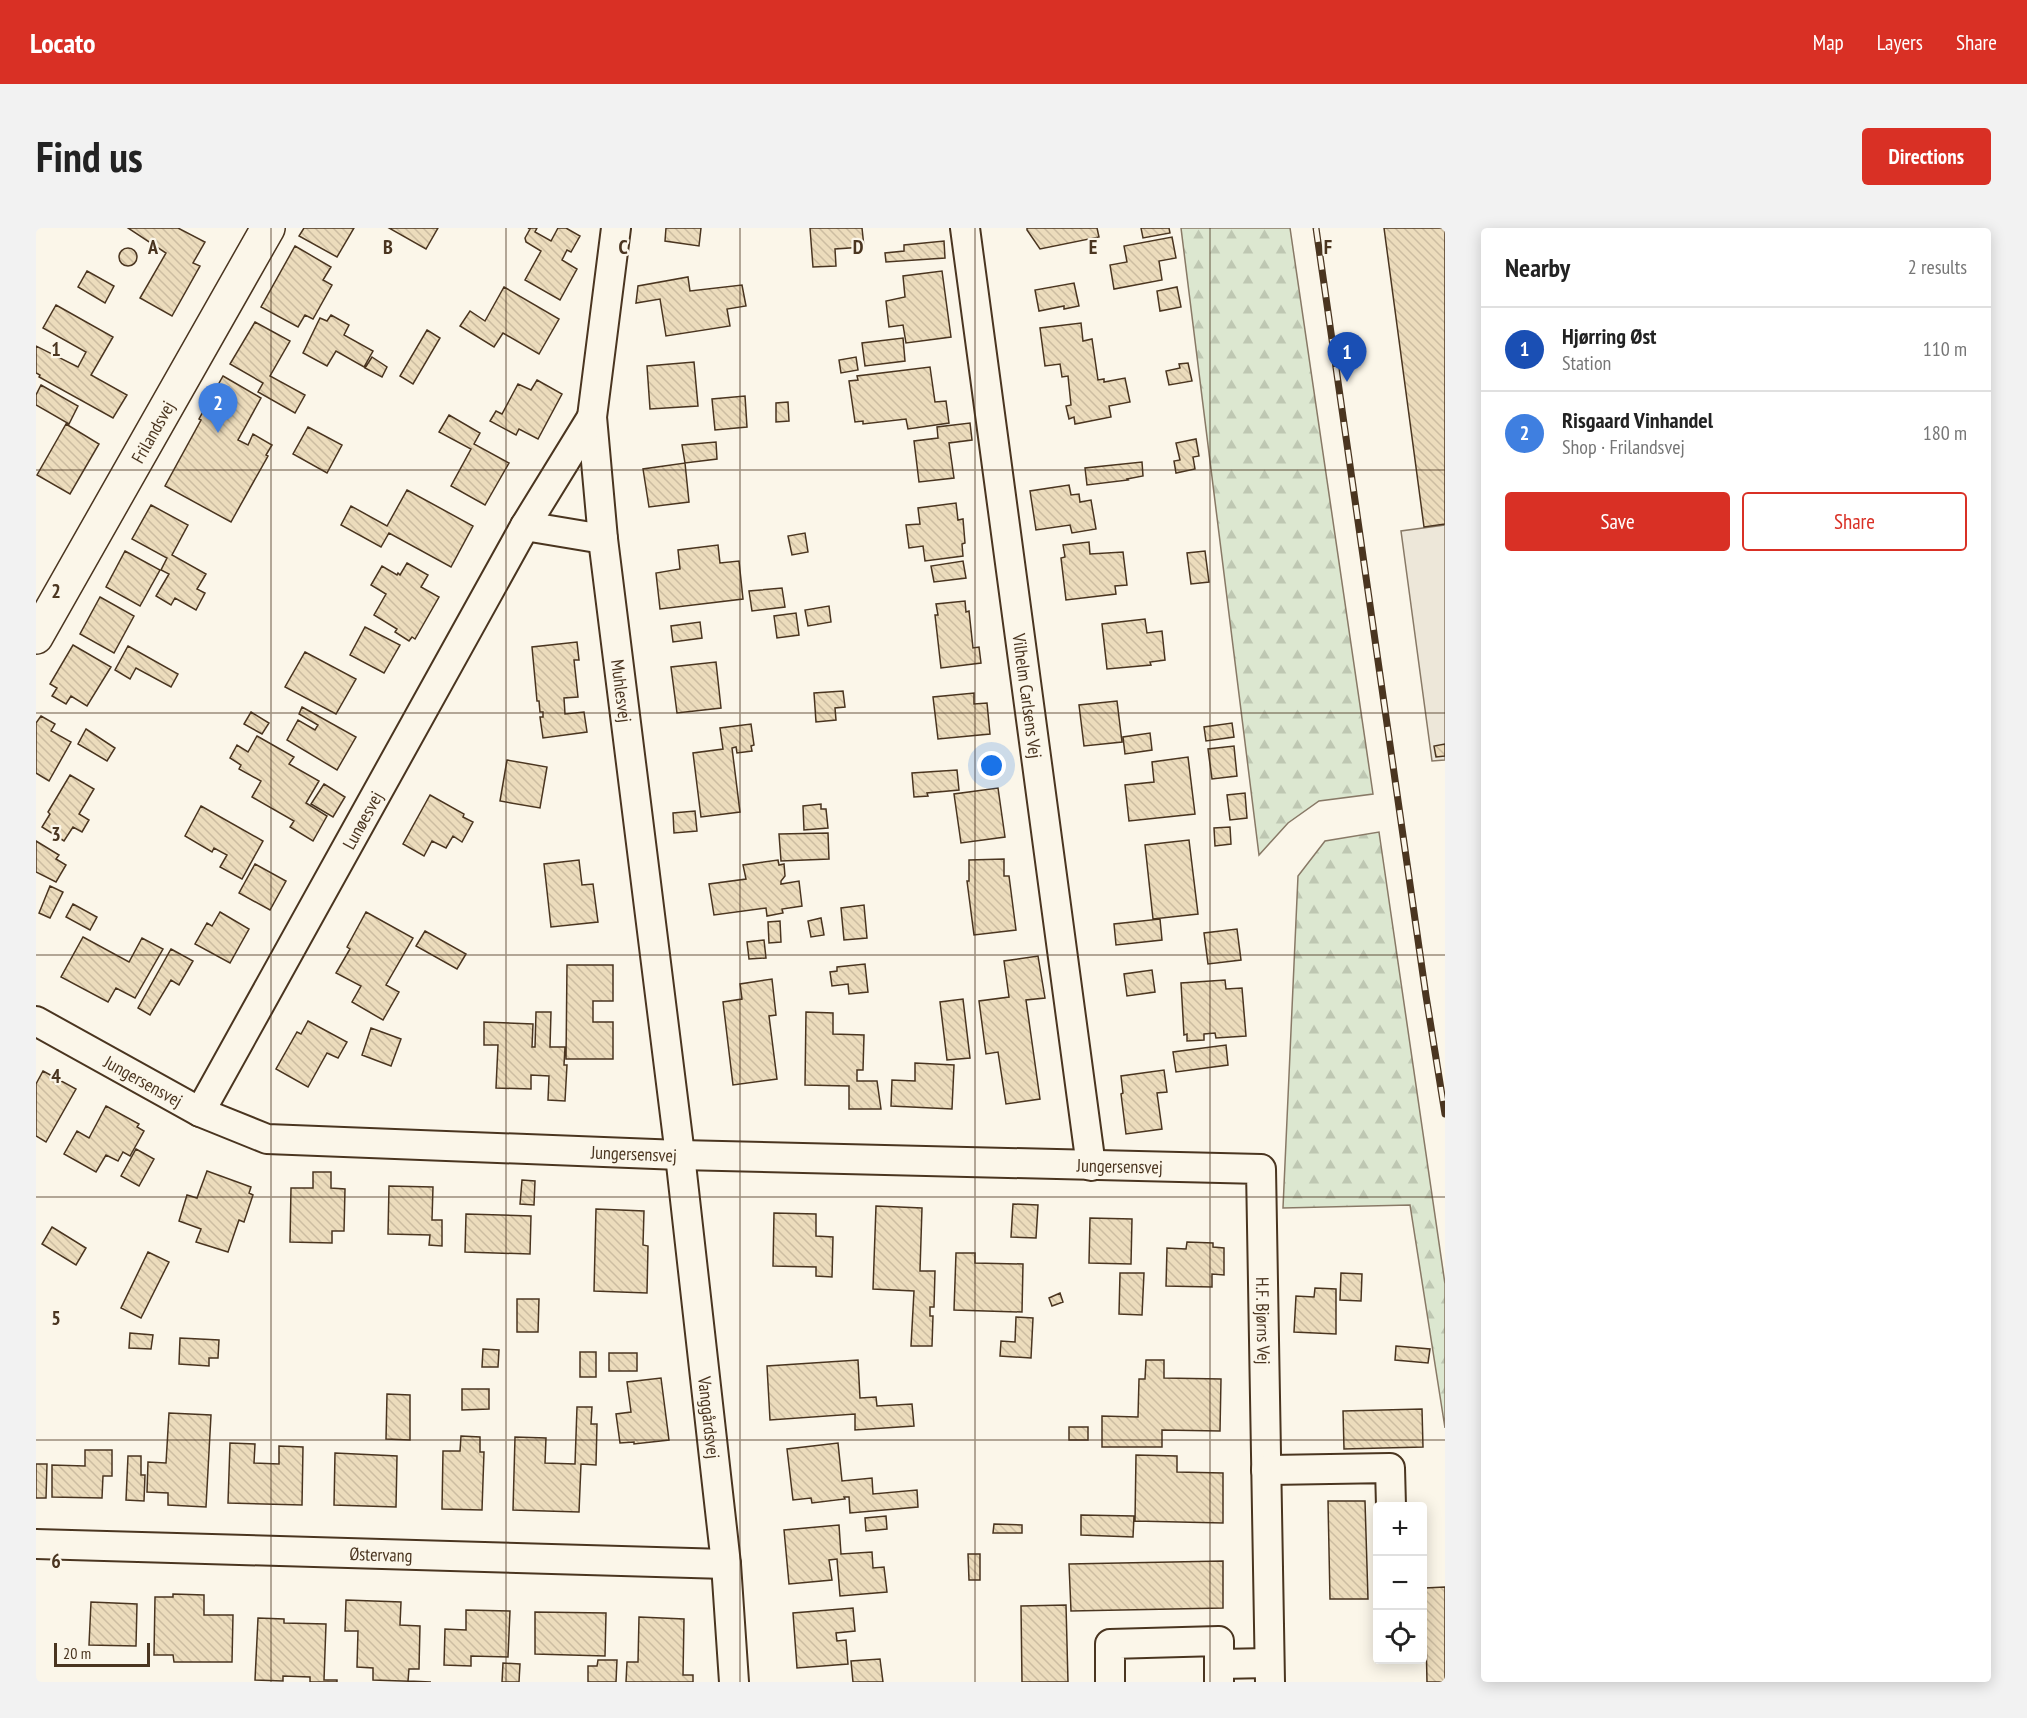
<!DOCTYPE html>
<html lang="en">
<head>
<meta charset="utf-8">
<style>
  body { margin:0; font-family:"PT Sans Narrow",sans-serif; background:#f2f2f2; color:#222 }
  .controls { position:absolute; right:18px; bottom:18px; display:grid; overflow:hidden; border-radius:6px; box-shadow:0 3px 15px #0003 }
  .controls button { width:54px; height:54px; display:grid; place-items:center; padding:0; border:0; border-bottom:2px solid #e0e0e0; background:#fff; color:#222; font:30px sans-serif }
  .scale { position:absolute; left:18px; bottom:15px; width:96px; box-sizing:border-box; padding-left:6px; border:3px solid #4a3520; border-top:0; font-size:16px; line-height:21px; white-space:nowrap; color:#4a3520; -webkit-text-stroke:4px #fbf6e9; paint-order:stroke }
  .you { position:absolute; left:956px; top:538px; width:21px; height:21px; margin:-15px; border:4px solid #fff; border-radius:50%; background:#1a73e8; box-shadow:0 0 0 9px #1a73e833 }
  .badge { display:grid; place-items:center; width:39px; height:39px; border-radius:50%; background:#d93025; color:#fff; font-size:20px; font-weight:700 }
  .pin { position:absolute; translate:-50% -50px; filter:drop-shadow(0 2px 3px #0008) }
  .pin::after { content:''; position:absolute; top:32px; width:21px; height:18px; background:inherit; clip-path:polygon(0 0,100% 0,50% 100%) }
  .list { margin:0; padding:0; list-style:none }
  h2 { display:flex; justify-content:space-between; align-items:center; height:78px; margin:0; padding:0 24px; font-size:26px }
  h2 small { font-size:20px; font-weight:400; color:#767676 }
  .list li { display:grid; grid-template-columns:39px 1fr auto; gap:18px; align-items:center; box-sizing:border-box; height:84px; padding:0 24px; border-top:2px solid #e0e0e0 }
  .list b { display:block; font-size:22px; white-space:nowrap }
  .list p { margin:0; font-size:20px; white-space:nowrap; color:#767676 }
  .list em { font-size:20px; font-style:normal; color:#767676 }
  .actions { display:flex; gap:12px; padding:18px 24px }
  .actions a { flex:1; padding:14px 0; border:2px solid #d93025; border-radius:6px; text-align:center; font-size:21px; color:#d93025 }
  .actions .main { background:#d93025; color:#fff }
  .icon { flex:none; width:33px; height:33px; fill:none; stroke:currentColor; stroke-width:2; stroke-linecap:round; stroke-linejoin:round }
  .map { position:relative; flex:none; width:1409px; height:1454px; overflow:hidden; border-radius:6px }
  header { display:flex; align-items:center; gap:36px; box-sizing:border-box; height:84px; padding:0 30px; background:#d93025; color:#fff }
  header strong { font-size:28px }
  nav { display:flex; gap:33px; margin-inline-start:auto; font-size:21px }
  .intro { display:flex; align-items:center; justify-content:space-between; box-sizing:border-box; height:144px; padding:0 36px }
  h1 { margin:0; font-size:42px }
  .button { padding:15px 27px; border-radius:6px; background:#d93025; color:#fff; font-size:21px; font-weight:700 }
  main { display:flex; gap:36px; padding:0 36px }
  aside { flex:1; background:#fff; border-radius:6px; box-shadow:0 3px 15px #0003 }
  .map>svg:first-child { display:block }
</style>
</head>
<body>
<header>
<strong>Locato</strong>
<nav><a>Map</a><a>Layers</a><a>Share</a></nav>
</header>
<div class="intro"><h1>Find us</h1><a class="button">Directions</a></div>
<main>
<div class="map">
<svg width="1409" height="1454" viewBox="0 0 1409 1454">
  <defs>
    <pattern id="forest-firs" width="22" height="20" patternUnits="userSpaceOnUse" patternTransform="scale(1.5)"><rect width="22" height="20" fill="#dce7d0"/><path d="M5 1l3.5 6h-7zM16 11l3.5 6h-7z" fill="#bec7b2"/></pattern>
    <pattern id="building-back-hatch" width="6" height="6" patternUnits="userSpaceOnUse" patternTransform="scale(1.5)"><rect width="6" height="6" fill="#ecdcbc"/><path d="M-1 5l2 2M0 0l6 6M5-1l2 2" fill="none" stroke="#ccbda1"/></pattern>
  </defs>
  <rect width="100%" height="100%" fill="#fbf6e9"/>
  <!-- forest -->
  <path fill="url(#forest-firs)" stroke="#887966" stroke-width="1.5" d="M1145 0H1254L1337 566 1283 573 1252 595 1223 627Z
    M1343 604 1409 1056V1200L1374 977 1247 980 1262 648 1289 613Z"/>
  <!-- parking -->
  <path fill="#ede7d9" stroke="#887966" stroke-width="1.5" d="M1409 297V532L1396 533 1365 303Z"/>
  <!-- building -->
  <path fill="url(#building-back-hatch)" stroke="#4a3520" stroke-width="1.5" d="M92 0H142L169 14 157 35 164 38 136 88 104 70 130 25Z
    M268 0H318L301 29 263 8Z
    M353 0H402L390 21Z
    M492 0H501L499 4 515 13 522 0H530L544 8 535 24 531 22 526 32 541 41 524 72 489 52 505 23 490 14 489 10 494 1Z
    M630 0H665L663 18 629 13Z
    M774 0H826L828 19 799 21 800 38 777 39Z
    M991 0H1061L1063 9 1004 21 991 2Z
    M1105 0H1133L1134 5 1107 10Z
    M1348 0H1409V296L1388 299Z
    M1136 9 1140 30 1123 33 1126 52 1078 61 1074 37 1091 34 1088 18Z
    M908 13 909 30 850 34 849 25 868 23V17Z
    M259 18 295 39 287 52 296 57 277 91 269 87 262 99 225 79Z
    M83 29a9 9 0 1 1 18 0a9 9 0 1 1-18 0Z
    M51 43 78 58 69 75 42 59Z
    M906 43 915 109 870 115 867 97 853 99 850 73 869 69 867 48Z
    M652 49 654 63 706 57 710 78 691 81 694 98 630 108 624 71 600 75 602 58Z
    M1038 55 1043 78 1028 81V78L1003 83 999 62Z
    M468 59 523 91 503 126 467 105 458 119 424 98 434 83 449 93Z
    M1141 59 1145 79 1124 83 1121 63Z
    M20 77 77 109 55 147 91 167 77 190 3 149 4 147 0 145V118L42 139 50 124 7 100Z
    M295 87 313 97 308 107 337 123 328 139 300 123 291 138 267 125 284 90 291 93Z
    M219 94 254 113 234 148 269 167 259 185 222 164 227 155 194 136Z
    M1045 95 1047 113 1056 111 1062 152 1068 151V154L1089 150 1094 174 1073 178 1075 189 1039 196 1038 189 1033 191 1030 178 1035 177 1032 148 1026 149 1024 136 1009 138 1004 100Z
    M391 102 404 110 377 156 364 148Z
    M867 110 869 133 829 138 826 115Z
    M336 129 351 139 346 149 329 140Z
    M820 129 822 142 805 145 803 132Z
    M658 134 662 178 614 181 611 138Z
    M1152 135 1156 153 1133 157 1130 143 1144 140 1143 136Z
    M894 139 899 174 910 173 913 195 872 201 870 191 827 196V193L819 194 813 153 822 152 821 148Z
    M187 148 225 170 202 212 212 217 217 206 236 217 230 227 232 228 195 294 129 258 165 192 163 191Z
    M501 152 526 166 502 211 483 201 480 207 454 193 460 183 466 186 482 156 495 162Z
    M5 157 42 178 33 196 0 177V167Z
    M709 168 711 199 679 202 676 171Z
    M752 174 753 193 740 194V175Z
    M413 187 444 205 438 216 473 235 449 277 415 258 435 221 403 204Z
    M934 195 936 212 913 215 918 250 883 254 878 213 902 210 901 199Z
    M30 196 63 216 34 266 1 247Z
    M272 199 306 217 291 245 257 226Z
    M1160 211 1163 228 1157 229 1159 241 1140 245 1138 233 1144 232 1140 215Z
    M680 214 681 231 649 235 646 217Z
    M1106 234 1107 248 1091 251 1092 252 1051 257 1049 240Z
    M649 235 653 274 613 279 607 241Z
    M1033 257 1035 267 1043 266 1044 274 1055 272 1060 301 1036 305 1034 297 1000 302 994 263Z
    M371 262 437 298 415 339 353 305 345 319 305 297 315 278 351 298Z
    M920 275 922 292 927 291 929 315 926 316 927 328 889 333 887 318 873 320 870 297 884 296 882 280Z
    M115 277 152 297 136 327 170 346 161 361 169 365 160 382 139 370 135 377 120 368 133 346 125 342 131 330 96 311Z
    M769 305 772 324 756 327 752 308Z
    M1053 314 1054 326 1087 324 1091 357 1079 358 1080 366 1030 372 1025 330 1029 329 1027 317Z
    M682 317 684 335 703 333 707 371 624 381 620 345 644 341 642 322Z
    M89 323 124 342 104 378 70 359Z
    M1169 323 1173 354 1155 356 1151 325Z
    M927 333 930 350 898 354 895 338Z
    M371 335 392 347 385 359 403 369 379 411 376 409 373 413 359 404 361 401 338 387 350 366 335 357 346 338 361 347 362 345 364 347Z
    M746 360 749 379 716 383 713 363Z
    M64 369 98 388 78 425 44 406Z
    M929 373 930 384 933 383 937 420 943 419 945 435 905 440 899 387H902L900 376Z
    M793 378 795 394 772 398 769 382Z
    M760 385 763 407 741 410 738 388Z
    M1109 391 1111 405 1126 403 1129 432 1114 434 1115 437 1071 441 1066 396Z
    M664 394 666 410 637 414 635 398Z
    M329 399 364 417 348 445 314 427Z
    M541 414 543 432H538L542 469 528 470 529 486 548 484 551 504 507 510 504 489H507V484H504L503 473H501L496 419Z
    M37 417 75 439 51 478 35 468 30 476 16 468 21 460 14 456Z
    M92 418 142 446 135 459 100 440 94 451 79 442Z
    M269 424 320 451 300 486 249 459Z
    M680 434 685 480 641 485 635 439Z
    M807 463 809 479 799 480 800 492 780 494 778 465Z
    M938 465V476L951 475 954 506 902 511 897 469Z
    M1081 473 1086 514 1048 518 1043 477Z
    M266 479 320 509 301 542 251 512 262 492 279 502 282 497 263 486Z
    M215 484 233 495 226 506 208 496Z
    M5 488 19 496 15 503 35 514 13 553 0 545V495Z
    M1196 495 1198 509 1170 513 1168 499Z
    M715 496 718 517 715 518 716 523 701 525 700 519 696 520 704 584 665 589 657 525 687 521 684 500Z
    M50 501 79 520 71 533 42 516Z
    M1114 505 1116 522 1089 526 1087 509Z
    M221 508 258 529 253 536 283 553 270 575 291 588 277 613 254 599 258 593 216 569 225 553 203 541 205 537 194 530 201 517 212 524Z
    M1409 516V528L1400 529 1398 518Z
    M1198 518 1201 548 1176 551 1172 521Z
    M1152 529 1159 586 1093 593 1089 557 1118 554 1116 534Z
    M471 532 511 539 504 580 464 573Z
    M921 542 923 562 891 565 892 568 878 569 876 545Z
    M34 547 58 561 43 586 53 592 46 604 37 599 28 613 6 599 14 586 12 584Z
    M288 556 309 569 297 589 275 576Z
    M962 560 969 609 925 615 918 566Z
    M1209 565 1211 590 1194 592 1191 567Z
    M394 567 428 586 427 589 437 594 426 614 417 608 410 620 396 613 388 628 367 616Z
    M785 576V581H790L792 600 768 602 767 578Z
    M165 578 227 613 206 651 184 639 191 627 178 620 176 624 149 608Z
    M659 583 661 603 638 605 637 585Z
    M1194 599 1195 616 1179 618 1178 600Z
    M792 605 793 631 745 633 743 606Z
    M1153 612 1162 686 1117 691 1109 617Z
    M0 613 23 627 20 631 30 637 20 654 0 644Z
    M968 631V648H973L980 702 938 707 931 653H933V632Z
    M543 632 546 657 557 656 562 694 515 699 508 636Z
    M742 632 743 637 748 636 749 648 745 653V656L763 653 766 678 746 681 747 685 731 688 730 680 678 687 673 656 710 651 707 637Z
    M219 636 250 653 234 682 203 665Z
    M14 658 27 664 14 690 3 685Z
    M37 676 61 689 54 702 30 689Z
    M828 677 831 710 808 712 805 680Z
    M184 684 213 701 194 735 159 716 171 695 176 698Z
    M330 684 377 710 350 757 363 764 347 792 316 774 325 758 300 745 314 721 311 719Z
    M785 690 788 707 775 709 772 693Z
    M1124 691 1126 712 1080 717 1078 696Z
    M744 693 745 714 733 715 732 694Z
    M1201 701 1205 732 1172 736 1168 705Z
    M389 703 430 726 421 741 380 718Z
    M47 709 93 734 106 710 127 721 99 770 80 760 72 774 25 749Z
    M728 712 730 730 713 731 711 714Z
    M135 721 157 733 143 757 135 752 114 787 102 780Z
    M1002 728 1009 770 990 772 1004 871 970 876 962 824 950 826 943 773 973 769 968 733Z
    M829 736 832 764 813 766 812 756 796 758 794 744 801 743V739Z
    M531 737H577V773H557V794H577V831H530Z
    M1116 742 1119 764 1091 768 1088 746Z
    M736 751 740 787 733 788 741 851 697 857 687 774 706 771 704 756Z
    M1189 752 1190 761 1206 760 1210 808 1180 810 1179 805 1168 806V812L1151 813V806L1148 807 1145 755Z
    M927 771 934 830 911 832 904 774Z
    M500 784H515L514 819H529L528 837H531L529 873 512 872 513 848 495 847V861L460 860 462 817H448V794L497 796 496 819H499Z
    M770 784 797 785V806L828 807 827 842H821V853H841L845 881H813V858L769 857Z
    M272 793 311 814 302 830 291 825 272 859 240 841 261 804 265 806Z
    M335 800 365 811 355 838 326 827Z
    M1190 817 1192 837 1140 844 1137 824Z
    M879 835 918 837 916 881 855 878 856 852 879 853Z
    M1128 842 1131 864 1121 865 1126 901 1090 906 1085 866 1087 865 1085 848Z
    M7 843 40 861 10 914 0 908V856Z
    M70 878 103 896 101 899 108 903 94 928 87 924 82 933 70 927 60 944 28 926 41 903 53 910Z
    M100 921 118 931 103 958 85 948Z
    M171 943 215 959 213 965 217 967 208 994 203 992 192 1024 160 1014 165 1001 143 993 151 967 161 970Z
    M277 944H295V960L309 961 308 1003H296V1015L254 1014 255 960H277Z
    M486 952 499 953 498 977 484 976Z
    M353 958 397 959 396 992H406V1018L393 1017 394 1007 352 1006Z
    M977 976 1002 977 1000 1010 975 1009Z
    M840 978 886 980 884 1043H899L898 1079H894V1088H897L896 1118H875L878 1063 837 1061Z
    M560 981 608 983 607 1017 612 1018 611 1065 558 1063Z
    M738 985 780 986V1008L797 1009 796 1049 780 1048V1039L737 1038Z
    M430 986 495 988 494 1026 429 1024Z
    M1054 990 1096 991 1095 1036 1053 1035Z
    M16 999 50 1020 40 1037 6 1016Z
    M1151 1014 1177 1015V1019L1188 1020V1047L1176 1046V1059L1130 1058 1131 1020 1150 1021Z
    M112 1024 133 1034 105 1090 85 1080Z
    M920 1025H939V1035L987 1036 986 1084 918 1082Z
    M1084 1045H1108L1106 1087 1083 1086Z
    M1305 1045 1326 1046 1325 1073 1304 1072Z
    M1279 1060 1300 1061V1106L1258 1104 1260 1068 1278 1069Z
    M1024 1065 1027 1074 1016 1078 1013 1070Z
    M481 1071H503L502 1104H481Z
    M980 1089 997 1090 995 1130 964 1128 965 1113 979 1114Z
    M94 1105 117 1107 115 1121 93 1120Z
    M144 1110 183 1112 182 1130H173V1138L143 1136Z
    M1360 1118 1394 1121 1392 1135 1359 1132Z
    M447 1121 463 1122 462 1139H446Z
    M544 1124H560V1149H544Z
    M573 1125H601V1143H573Z
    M822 1132 824 1170 840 1169 841 1178 876 1176 878 1198 819 1202V1186L734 1192 731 1138Z
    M1110 1132H1128V1150L1185 1151 1184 1203 1126 1202V1219H1066V1188L1102 1189 1103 1151H1109Z
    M625 1150 633 1212 598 1216V1214L584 1215 580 1186 595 1184 591 1154Z
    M426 1161H453V1181L426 1182Z
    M351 1166 374 1167V1212L350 1211Z
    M541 1179H556L555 1196H561L560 1237 545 1236 543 1284 477 1282 479 1209 510 1210 509 1235 539 1236Z
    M1386 1181 1387 1219 1308 1221 1307 1183Z
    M133 1185 175 1187 170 1279 132 1277V1265L111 1264 112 1234 130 1235Z
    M1033 1199H1052V1212H1033Z
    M425 1208 444 1209V1224H448L446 1282 406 1281 407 1223H424Z
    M194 1215 219 1216 218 1235 243 1236V1218L267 1219 266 1277 192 1275Z
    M802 1215 806 1253 836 1250 837 1266 881 1262 882 1279 814 1285 813 1269H808L809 1271 776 1275 775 1270 757 1272 751 1221Z
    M49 1222H76V1248H67L66 1270 16 1269V1237L49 1238Z
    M299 1225 361 1228 360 1279 298 1277Z
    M1100 1227 1141 1228V1244L1187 1245V1295L1099 1293Z
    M92 1228H105V1247H109L108 1273 90 1272Z
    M0 1236H11L10 1270H0Z
    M1292 1273H1329L1332 1371H1294Z
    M1045 1287 1098 1288 1097 1309 1045 1307Z
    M850 1288 851 1301 830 1303 829 1290Z
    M958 1296 986 1297V1305H957Z
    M803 1297 805 1326 836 1324 837 1340 848 1339 851 1364 804 1368 801 1331 793 1332 796 1352 753 1356 748 1302Z
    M932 1326H944V1352H933Z
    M1187 1333V1380L1035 1383 1033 1336Z
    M1409 1359V1454H1391L1389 1360Z
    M137 1366 168 1367V1387H197L196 1434H138L137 1427H118L119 1369H137Z
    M310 1372 365 1374 364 1397 384 1398 383 1441H373L372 1453 395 1454 337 1452V1440L321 1439 322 1403H309Z
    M55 1374 101 1376 100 1418 53 1417Z
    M1030 1377 1032 1454H986L985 1378Z
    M817 1380 819 1403 800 1405 801 1413 810 1412 812 1436 761 1440 757 1385Z
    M430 1382 474 1383 472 1429 435 1428V1438L408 1437 409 1401 430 1402Z
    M499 1384 570 1385 569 1428 499 1426Z
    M603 1389 648 1391 647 1447H657V1454H590L591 1434H602Z
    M222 1390 248 1391V1395L290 1396 288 1452H301V1454H274V1449L247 1448V1453L219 1452Z
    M844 1431 847 1454H817L815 1433Z
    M562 1432H581L580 1454H552V1438H561Z
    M467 1435 484 1436 483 1454H466Z"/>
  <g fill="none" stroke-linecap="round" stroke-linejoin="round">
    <defs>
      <g id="street">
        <path id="s1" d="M580 0 556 189 567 311 644 927 690 1336 698 1454"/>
        <path id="s2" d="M929 0 1055 938"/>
        <path d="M489 298 567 311"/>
        <path id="s3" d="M0 793 164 884 231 911 644 927 1225 941 1234 1454"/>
        <path id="s4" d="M164 884 489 298 556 189"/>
        <path d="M1230 1242 1354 1240 1355 1278"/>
        <path id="s5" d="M0 1316 690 1336"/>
        <path d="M1183 1436 1233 1435"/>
        <path d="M1074 1454V1416L1183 1413V1454"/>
      </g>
      <g id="secondary">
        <path id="s6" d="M0 409 232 0"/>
      </g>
    </defs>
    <!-- street casing -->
    <use href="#street" stroke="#4a3520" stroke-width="32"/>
    <!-- secondary casing -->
    <use href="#secondary" stroke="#4a3520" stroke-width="36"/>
    <!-- street -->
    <use href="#street" stroke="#fbf6e9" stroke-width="28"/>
    <!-- secondary -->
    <use href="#secondary" stroke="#fbf6e9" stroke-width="33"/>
    <defs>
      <path id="rail" d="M1280 0 1390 768 1409 886"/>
    </defs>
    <!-- rail casing -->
    <use href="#rail" stroke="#4a3520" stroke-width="7"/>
    <!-- rail -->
    <use href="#rail" stroke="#fbf6e9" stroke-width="4.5" stroke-dasharray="14" stroke-linecap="butt"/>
  </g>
  <!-- grid -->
  <path fill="none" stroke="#4a3520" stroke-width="1.5" stroke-opacity="0.55" d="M235 0V1454M470 0V1454M704 0V1454M939 0V1454M1174 0V1454M0 242H1409M0 485H1409M0 727H1409M0 969H1409M0 1212H1409"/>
  <g text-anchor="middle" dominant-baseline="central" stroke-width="4.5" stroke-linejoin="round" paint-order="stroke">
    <!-- street labels -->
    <g font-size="18" fill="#4a3520" stroke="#fbf6e9">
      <text stroke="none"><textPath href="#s6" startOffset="236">Frilandsvej</textPath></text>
      <text stroke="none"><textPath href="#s1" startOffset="466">Muhlesvej</textPath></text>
      <text stroke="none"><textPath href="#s2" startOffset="472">Vilhelm Carlsens Vej</textPath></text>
      <text stroke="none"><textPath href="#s4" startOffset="334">Lunøesvej</textPath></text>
      <text stroke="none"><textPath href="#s3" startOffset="123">Jungersensvej</textPath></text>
      <text stroke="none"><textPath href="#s3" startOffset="627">Jungersensvej</textPath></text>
      <text stroke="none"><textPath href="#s3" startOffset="1113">Jungersensvej</textPath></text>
      <text stroke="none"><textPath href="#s3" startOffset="1406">H.F. Bjørns Vej</textPath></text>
      <text stroke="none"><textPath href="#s1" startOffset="1198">Vanggårdsvej</textPath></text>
      <text stroke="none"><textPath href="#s5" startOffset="345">Østervang</textPath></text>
    </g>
  </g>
  <g font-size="20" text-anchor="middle" font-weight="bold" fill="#4a3520" stroke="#fbf6e9" stroke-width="4.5" stroke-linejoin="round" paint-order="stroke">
    <text x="117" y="26">A</text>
    <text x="352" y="26">B</text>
    <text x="587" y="26">C</text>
    <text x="822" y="26">D</text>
    <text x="1057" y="26">E</text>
    <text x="1292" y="26">F</text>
    <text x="20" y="128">1</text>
    <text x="20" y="370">2</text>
    <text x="20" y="613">3</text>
    <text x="20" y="855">4</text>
    <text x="20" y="1097">5</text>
    <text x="20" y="1340">6</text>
  </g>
</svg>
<div class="controls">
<button>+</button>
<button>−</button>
<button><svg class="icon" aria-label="locate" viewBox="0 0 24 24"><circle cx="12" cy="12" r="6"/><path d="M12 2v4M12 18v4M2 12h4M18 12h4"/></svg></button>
</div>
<div class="scale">20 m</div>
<div class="you"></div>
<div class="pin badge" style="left:1311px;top:154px;background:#1a4fb4">1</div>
<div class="pin badge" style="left:182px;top:205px;background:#3f7fe0">2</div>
</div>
<aside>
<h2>Nearby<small>2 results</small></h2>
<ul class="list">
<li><span class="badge" style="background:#1a4fb4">1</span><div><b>Hjørring Øst</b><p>Station</p></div><em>110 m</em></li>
<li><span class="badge" style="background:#3f7fe0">2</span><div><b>Risgaard Vinhandel</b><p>Shop · Frilandsvej</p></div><em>180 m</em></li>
</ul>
<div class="actions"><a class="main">Save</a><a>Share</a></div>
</aside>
</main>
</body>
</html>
